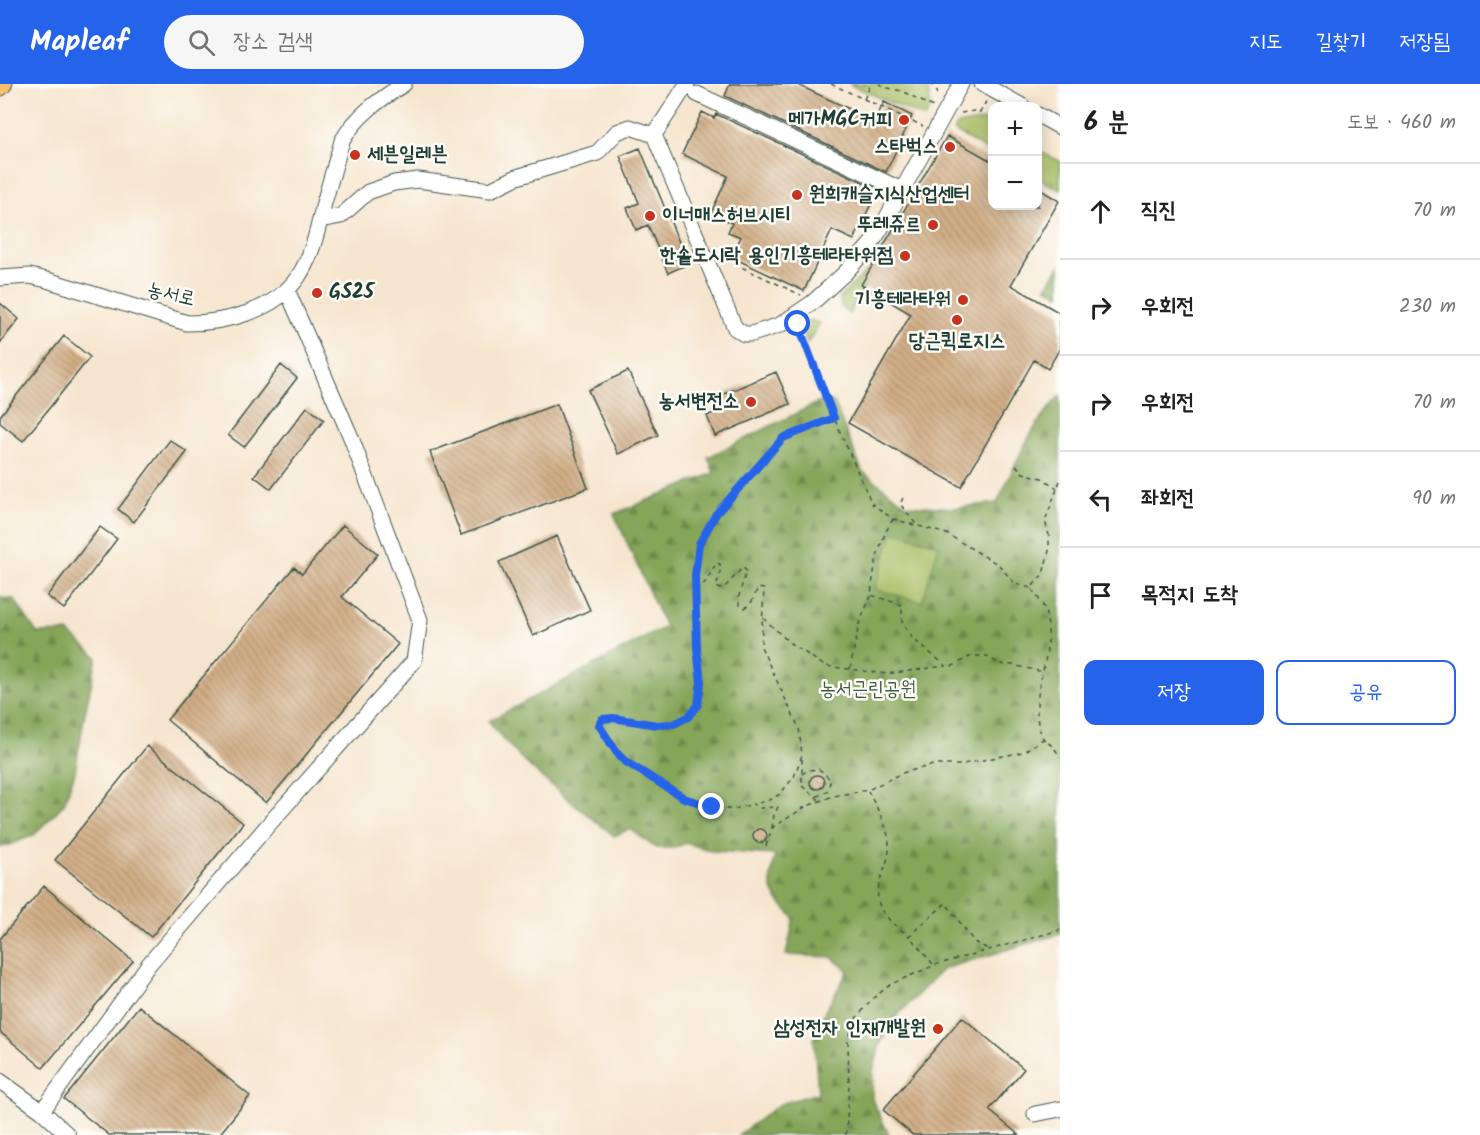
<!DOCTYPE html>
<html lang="ko">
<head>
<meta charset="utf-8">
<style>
  body { margin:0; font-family:Kalam,"Poor Story",sans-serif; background:#f6f6f6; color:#202124 }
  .controls { position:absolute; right:18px; top:18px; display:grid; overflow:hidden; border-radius:12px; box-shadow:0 3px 15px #0003 }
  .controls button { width:54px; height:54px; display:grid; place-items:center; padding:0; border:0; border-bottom:2px solid #e0e0e0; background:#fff; color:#202124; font:30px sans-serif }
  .stop { position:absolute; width:18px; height:18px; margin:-14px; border:4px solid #2563eb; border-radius:50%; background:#fff }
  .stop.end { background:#2563eb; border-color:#fff; box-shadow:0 2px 6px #0008 }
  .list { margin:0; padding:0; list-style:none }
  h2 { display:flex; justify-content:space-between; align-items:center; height:78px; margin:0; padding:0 24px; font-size:26px }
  h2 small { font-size:20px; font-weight:400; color:#757577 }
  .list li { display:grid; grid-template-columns:39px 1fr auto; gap:18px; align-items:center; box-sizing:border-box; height:96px; padding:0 24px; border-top:2px solid #e0e0e0 }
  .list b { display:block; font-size:22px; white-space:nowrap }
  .list em { font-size:20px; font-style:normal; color:#757577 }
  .actions { display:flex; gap:12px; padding:18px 24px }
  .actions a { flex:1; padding:14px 0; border:2px solid #2563eb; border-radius:12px; text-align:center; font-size:21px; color:#2563eb }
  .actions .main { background:#2563eb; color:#fff }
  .icon { flex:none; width:33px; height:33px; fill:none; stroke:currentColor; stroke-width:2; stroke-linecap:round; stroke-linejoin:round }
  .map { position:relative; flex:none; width:1060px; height:1051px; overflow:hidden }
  header { display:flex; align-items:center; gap:36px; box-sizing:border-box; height:84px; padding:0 30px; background:#2563eb; color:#fff }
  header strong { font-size:28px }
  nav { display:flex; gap:33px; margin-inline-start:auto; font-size:21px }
  .search { width:420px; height:54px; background:#f6f6f6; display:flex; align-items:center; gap:15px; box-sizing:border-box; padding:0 21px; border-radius:33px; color:#757577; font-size:22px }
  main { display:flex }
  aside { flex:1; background:#fff }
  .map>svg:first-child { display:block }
</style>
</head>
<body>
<header>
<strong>Mapleaf</strong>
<div class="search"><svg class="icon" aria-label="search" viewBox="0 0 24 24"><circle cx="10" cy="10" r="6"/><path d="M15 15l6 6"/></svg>장소 검색</div>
<nav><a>지도</a><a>길찾기</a><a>저장됨</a></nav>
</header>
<main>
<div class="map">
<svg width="1060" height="1051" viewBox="0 0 1060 1051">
  <defs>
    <pattern id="grass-tufts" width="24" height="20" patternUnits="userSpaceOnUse" patternTransform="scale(1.5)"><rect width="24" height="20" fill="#a7be63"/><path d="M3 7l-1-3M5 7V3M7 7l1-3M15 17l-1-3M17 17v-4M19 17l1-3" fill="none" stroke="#879c52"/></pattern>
    <pattern id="forest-firs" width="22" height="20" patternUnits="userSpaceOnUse" patternTransform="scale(1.5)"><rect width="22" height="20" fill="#85a559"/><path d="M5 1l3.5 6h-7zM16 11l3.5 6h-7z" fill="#6c884a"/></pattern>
    <pattern id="building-back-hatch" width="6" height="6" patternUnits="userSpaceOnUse" patternTransform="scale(1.5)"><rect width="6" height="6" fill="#d2af87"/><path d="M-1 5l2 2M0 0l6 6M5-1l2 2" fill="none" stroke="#aa906f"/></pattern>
  </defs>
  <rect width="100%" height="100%" fill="#fdfcf7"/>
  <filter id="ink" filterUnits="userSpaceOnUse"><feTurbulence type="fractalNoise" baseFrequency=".0167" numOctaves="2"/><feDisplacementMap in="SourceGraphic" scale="12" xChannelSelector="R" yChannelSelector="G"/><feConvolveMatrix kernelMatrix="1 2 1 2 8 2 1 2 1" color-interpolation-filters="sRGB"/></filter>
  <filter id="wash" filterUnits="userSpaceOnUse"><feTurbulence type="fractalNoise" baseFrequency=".008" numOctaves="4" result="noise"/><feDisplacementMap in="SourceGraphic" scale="24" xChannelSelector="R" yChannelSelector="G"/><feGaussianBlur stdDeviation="1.35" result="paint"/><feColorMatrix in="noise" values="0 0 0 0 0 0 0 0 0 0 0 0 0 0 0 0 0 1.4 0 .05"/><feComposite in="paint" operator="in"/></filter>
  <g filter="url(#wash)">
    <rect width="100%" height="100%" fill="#f6e5ce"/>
    <!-- grass -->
    <path fill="url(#grass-tufts)" stroke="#637e4c" stroke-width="1.5" d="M849 0H922L927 2 931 23 925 34Z
      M984 36 992 41V69L954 47 957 41Z
      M1038 67 1060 77V106L1038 94Z
      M867 187 868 188 861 201 865 203 849 230 841 222 840 213Z
      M810 236 820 239 807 260 802 241Z"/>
    <!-- forest -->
    <path fill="url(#forest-firs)" stroke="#527146" stroke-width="1.5" d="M1060 181V211L1046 203Z
      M1060 312V850L943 885 897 932 880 960 873 987 872 1015 889 1051H738L780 1020 818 1009 814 955 820 936 848 887 831 873 786 871 794 834C770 808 766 807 775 771L712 767 686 759 674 764H656L630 745 614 752C570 716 522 683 489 637L665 543 614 430 714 389 708 373 821 317 834 318 862 387 907 421 954 424 997 419C1015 382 1030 341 1060 312Z
      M0 514 14 515 37 549 68 548 97 573 84 634 75 688 64 720 34 751 7 762 0 763Z"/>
    <!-- pitch -->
    <path fill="#a7be63" stroke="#637e4c" stroke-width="1.5" d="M893 447 939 461 922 518 875 505Z"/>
    <g id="blocks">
      <!-- building -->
      <path fill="url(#building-back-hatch)" d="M730 0H796L875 37 884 18 912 32 886 88 725 12Z
        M702 28 714 34 716 30 878 105 854 156 832 146 804 207 731 173 741 153 728 148 732 139 711 129 728 92 682 70Z
        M947 52 993 78V122H1038V104L1059 117 1011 201 1060 229V264L1048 285 1034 276 961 403 848 339 911 230 861 201Z
        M640 64 688 180 668 189 648 141 636 146 627 124 639 119 620 72Z
        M0 219 19 235 0 259Z
        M64 252 90 273 23 357 0 339V332Z
        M281 281 297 294 244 363 228 351Z
        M628 287 658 351 618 370 588 306Z
        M776 288 790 320 715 352 707 332 718 327 712 315Z
        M557 320 588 404 461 451 430 368Z
        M307 323 324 336 271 405 254 392Z
        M170 356 187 368 134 438 118 425Z
        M343 441 378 470 342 513 398 560 266 719 167 636 294 483 302 490Z
        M100 443 117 455 64 525 47 512Z
        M557 452 590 526 533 552 499 478Z
        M147 662 243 739 151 853 55 776Z
        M810 698a7 7 0 1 1 14 0a7 7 0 1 1-14 0Z
        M753 752a7 7 0 1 1 14 0a7 7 0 1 1-14 0Z
        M44 802 133 877 43 984 0 948V855Z
        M139 922 250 1012 219 1051H109L64 1015Z
        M962 933 1024 985 989 1026 1019 1051H913L883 1026Z"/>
    </g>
  </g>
  <g filter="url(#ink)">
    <use href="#blocks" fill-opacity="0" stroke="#3f564b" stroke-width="1.5"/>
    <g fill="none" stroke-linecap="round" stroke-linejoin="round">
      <defs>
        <path id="minor" d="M982 0 1022 22
          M697 10 902 106
          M1038 31 1060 43
          M654 51 735 244 744 250H752L780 241 812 219 845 189 871 160 880 146 961 0
          M654 51 687 0
          M320 136 341 132 368 108 394 99 418 96 490 106 517 93 597 69 617 48 630 43 654 51
          M0 194 30 192 47 196 187 239C226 239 275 227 298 193 313 171 318 144 324 119 330 98 336 77 342 57 357 31 379 16 404 0
          M0 997 42 1027 149 880 269 740 414 577 420 536 350 351 287 206
          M42 1027 68 1051
          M1035 1030 1060 1025"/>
        <path id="major" d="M0 3 3 0"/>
      </defs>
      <!-- minor casing -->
      <use href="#minor" stroke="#3f564b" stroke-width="17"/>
      <!-- major casing -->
      <use href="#major" stroke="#3f564b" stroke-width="20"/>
      <!-- path -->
      <path stroke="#3f564b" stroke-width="1.5" stroke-dasharray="4.5 4.5" stroke-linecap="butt" d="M831 0 923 42
        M879 0 888 4 902 7 933 23
        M930 0 936 4 939 13
        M864 15 871 0
        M961 29 974 27 980 28 987 16
        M718 172 801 211
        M799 244 834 334 872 420 893 435 947 450 999 481 1015 500 1031 504
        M1016 381 1023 389 1042 394 1057 404
        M1060 397 1045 437 1049 451V467L1043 490 1031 504C1035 510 1041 517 1044 524 1060 570 1024 611 1042 652 1044 657 1048 658 1052 662 1055 665 1058 669 1060 673
        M903 414 900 420 916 440
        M893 435C878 459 874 483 871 511L902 521V539L913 555 946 582H953L971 572H987L999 580 1013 581 1043 588
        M695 505C708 502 709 488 717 479L720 480V492L716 502 720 505 725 503 743 483 746 487 738 515 740 522 745 524 751 519 758 504 764 505 761 563 799 644 802 671 794 693 780 710 770 716 755 720
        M763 534 790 559 825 582 887 590 945 582
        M850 585 859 540 871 512
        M802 675V702L819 716
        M802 690 808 686 819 685 831 696 827 707 816 713
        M868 707C876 723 888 742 889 759 890 770 886 781 882 791 870 823 885 834 909 852
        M772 744 774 731 778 723 759 724 754 720C745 722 735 726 727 725 696 723 636 693 617 669 610 660 605 650 599 641L602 635 613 634 657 641 674 640 688 633 698 621 701 598 697 564 695 492 699 460 715 430 771 365 783 354 834 334
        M766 762 772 744 805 723 833 712 868 706 902 689 933 681H958L1023 668 1043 655
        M933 880 909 852 946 819 974 858 988 865
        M846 1051 849 1000 848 958 854 937 871 916 891 900 935 881 1060 846"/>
      <!-- minor -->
      <use href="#minor" stroke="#fff" stroke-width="15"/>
      <!-- major -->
      <use href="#major" stroke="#f8bf6c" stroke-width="18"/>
    </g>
  </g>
  <g fill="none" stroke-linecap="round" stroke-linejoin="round" filter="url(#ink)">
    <!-- route -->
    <path stroke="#2563eb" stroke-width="8" d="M712 723 684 714 626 678 617 669 599 641 602 635 613 634 657 641 674 640 688 633 698 621 701 598 697 564 695 492 699 460 716 430 783 354 834 334 798 240"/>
  </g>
  <!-- markers -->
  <g fill="#c8321e" stroke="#fdfcf7" stroke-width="2">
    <circle cx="904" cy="36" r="6"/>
    <circle cx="950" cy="63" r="6"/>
    <circle cx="355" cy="71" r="6"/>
    <circle cx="797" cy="111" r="6"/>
    <circle cx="650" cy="132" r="6"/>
    <circle cx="933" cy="141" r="6"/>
    <circle cx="905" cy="172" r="6"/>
    <circle cx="317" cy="209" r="6"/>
    <circle cx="963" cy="216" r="6"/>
    <circle cx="957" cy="236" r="6"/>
    <circle cx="751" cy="318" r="6"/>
    <circle cx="938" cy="945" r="6"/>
  </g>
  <g text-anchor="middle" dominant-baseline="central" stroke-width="5" stroke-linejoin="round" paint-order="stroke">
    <!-- poi labels -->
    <g font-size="20" font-weight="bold" fill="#1f3d34" stroke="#fdfcf7" text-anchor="end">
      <text x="892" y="36">메가MGC커피</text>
      <text x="938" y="63">스타벅스</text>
      <text x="367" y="71" text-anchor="start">세븐일레븐</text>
      <text x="809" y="111" text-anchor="start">원희캐슬지식산업센터</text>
      <text x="662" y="132" text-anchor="start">이너매스허브시티</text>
      <text x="921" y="141">뚜레쥬르</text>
      <text x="893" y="172">한솥도시락 용인기흥테라타워점</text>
      <text x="329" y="209" text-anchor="start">GS25</text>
      <text x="951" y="216">기흥테라타워</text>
      <text x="957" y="258" text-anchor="middle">당근퀵로지스</text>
      <text x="739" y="318">농서변전소</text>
      <text x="926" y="945">삼성전자 인재개발원</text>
    </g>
    <!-- street labels -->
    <g font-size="20" fill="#1f3d34" stroke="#fdfcf7">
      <text transform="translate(171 211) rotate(13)">농서로</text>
    </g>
    <!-- park labels -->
    <g font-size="20" fill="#415d40" stroke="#fdfcf7">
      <text x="868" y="606">농서근린공원</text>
    </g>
  </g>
</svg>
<div class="controls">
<button>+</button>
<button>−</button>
</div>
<div class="stop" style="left:798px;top:240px"></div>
<div class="stop end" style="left:712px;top:723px"></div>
</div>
<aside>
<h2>6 분<small>도보 · 460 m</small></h2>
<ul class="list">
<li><svg class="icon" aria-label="ahead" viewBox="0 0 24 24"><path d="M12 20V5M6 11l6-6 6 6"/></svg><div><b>직진</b></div><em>70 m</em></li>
<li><svg class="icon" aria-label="right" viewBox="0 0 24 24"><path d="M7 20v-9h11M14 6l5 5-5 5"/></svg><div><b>우회전</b></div><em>230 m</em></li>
<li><svg class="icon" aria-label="right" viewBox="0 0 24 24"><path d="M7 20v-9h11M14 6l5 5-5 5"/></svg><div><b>우회전</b></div><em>70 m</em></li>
<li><svg class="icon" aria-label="left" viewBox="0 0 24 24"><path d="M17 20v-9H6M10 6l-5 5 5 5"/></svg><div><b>좌회전</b></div><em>90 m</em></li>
<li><svg class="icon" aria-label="arrive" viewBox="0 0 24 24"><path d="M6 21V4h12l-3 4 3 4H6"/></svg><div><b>목적지 도착</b></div></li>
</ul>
<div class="actions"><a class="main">저장</a><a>공유</a></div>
</aside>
</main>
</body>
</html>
